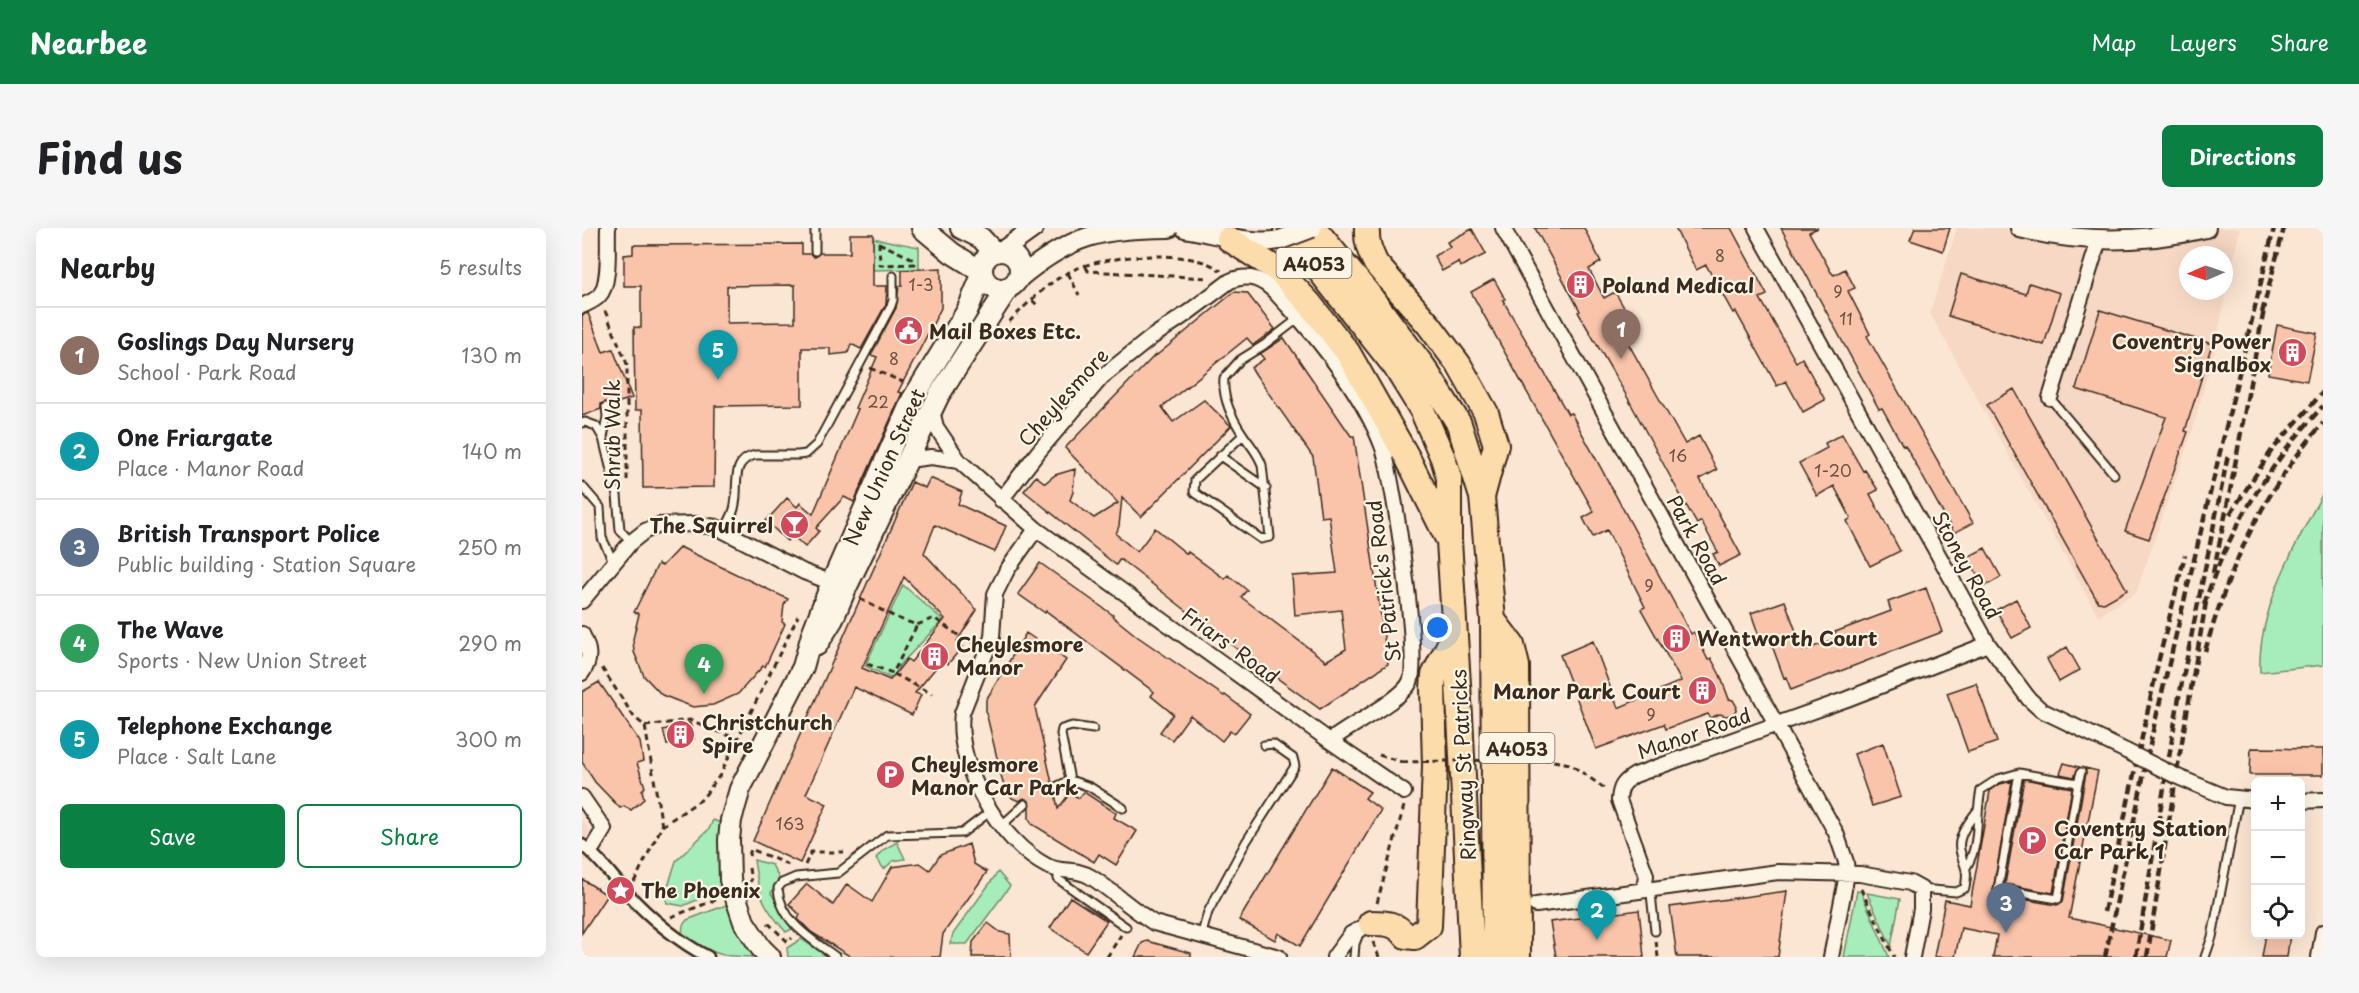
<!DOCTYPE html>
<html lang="en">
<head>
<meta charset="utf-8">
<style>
  body { margin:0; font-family:"Playpen Sans",sans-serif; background:#f6f6f6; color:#202124 }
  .controls { position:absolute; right:18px; bottom:18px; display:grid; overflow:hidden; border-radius:9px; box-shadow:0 6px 24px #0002 }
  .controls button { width:54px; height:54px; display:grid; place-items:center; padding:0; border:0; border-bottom:2px solid #e0e0e0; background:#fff; color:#202124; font:30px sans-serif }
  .compass { position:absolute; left:1597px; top:18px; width:54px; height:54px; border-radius:50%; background:#fff; box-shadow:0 6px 24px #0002; rotate:268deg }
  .you { position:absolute; left:856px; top:400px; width:21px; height:21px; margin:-15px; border:4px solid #fff; border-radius:50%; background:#1a73e8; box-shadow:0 0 0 9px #1a73e833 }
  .badge { display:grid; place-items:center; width:39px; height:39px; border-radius:50%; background:#0b8043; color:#fff; font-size:20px; font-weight:700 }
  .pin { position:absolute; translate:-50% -50px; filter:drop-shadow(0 2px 3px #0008) }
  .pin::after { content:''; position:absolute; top:32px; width:21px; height:18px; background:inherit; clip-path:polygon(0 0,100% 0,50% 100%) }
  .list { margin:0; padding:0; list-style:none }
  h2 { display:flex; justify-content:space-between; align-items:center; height:78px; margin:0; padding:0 24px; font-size:26px }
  h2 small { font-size:20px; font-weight:400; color:#757577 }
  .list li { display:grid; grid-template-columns:39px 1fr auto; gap:18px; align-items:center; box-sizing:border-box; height:96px; padding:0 24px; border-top:2px solid #e0e0e0 }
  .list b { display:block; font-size:22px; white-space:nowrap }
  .list p { margin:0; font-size:20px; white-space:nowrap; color:#757577 }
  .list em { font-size:20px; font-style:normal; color:#757577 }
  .actions { display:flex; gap:12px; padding:18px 24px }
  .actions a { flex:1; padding:14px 0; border:2px solid #0b8043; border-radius:9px; text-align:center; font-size:21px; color:#0b8043 }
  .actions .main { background:#0b8043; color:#fff }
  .icon { flex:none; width:33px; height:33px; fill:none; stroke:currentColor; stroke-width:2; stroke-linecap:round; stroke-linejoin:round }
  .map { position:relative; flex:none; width:1741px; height:729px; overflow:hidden; border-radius:9px }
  header { display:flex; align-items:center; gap:36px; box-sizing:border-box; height:84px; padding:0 30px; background:#0b8043; color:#fff }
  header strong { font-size:28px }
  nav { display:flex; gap:33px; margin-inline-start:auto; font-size:21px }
  .intro { display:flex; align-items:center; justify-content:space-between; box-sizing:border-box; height:144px; padding:0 36px }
  h1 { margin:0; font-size:42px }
  .button { padding:15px 27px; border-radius:9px; background:#0b8043; color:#fff; font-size:21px; font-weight:700 }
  main { display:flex; gap:36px; padding:0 36px }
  aside { flex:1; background:#fff; border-radius:9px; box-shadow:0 6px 24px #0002 }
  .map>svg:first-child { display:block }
</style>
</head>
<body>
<header>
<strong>Nearbee</strong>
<nav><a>Map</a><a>Layers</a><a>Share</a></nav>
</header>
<div class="intro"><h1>Find us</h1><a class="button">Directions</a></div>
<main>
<aside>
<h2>Nearby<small>5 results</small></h2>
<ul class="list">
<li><span class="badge" style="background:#8d6e63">1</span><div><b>Goslings Day Nursery</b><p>School · Park Road</p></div><em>130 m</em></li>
<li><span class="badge" style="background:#0f9aa8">2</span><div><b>One Friargate</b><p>Place · Manor Road</p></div><em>140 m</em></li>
<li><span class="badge" style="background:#5c6f8a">3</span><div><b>British Transport Police</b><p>Public building · Station Square</p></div><em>250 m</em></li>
<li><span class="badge" style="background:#2e9e5b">4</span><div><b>The Wave</b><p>Sports · New Union Street</p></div><em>290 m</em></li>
<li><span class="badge" style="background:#0f9aa8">5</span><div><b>Telephone Exchange</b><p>Place · Salt Lane</p></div><em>300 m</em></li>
</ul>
<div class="actions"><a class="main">Save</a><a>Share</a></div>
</aside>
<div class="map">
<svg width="1741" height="729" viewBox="0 0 1741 729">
  <rect width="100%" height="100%" fill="#fbe6d3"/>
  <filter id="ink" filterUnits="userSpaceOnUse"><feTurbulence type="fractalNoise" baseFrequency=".0167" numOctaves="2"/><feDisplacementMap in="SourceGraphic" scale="12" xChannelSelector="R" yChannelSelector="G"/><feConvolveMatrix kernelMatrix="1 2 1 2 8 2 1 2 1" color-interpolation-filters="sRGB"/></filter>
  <g filter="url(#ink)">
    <!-- built -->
    <path fill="#f6d8c4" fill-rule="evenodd" d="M1375 0H1658L1633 119 1610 204 1554 365 1516 388 1348 85ZM1606 27H1642V63H1606Z
      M0 592 9 604 2 613 19 615 12 626 4 633 0 630Z"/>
    <!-- green -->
    <path fill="#a7edb9" stroke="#718c6c" stroke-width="1.5" d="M291 10 337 19V41L291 42Z
      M1741 265V437L1678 444C1675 383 1713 317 1741 265Z
      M321 357 361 392 317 438 313 452 283 438Z
      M131 592 139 595 141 601 143 660 101 678 85 675 83 668 94 633 127 601Z
      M315 614 323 631 311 633 302 641 294 630 301 622Z
      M172 632 190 637 197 650 189 665 210 701 204 704C180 677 177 667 172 632Z
      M416 644 428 658 385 716H368L371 706Z
      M1275 663 1279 664 1307 729H1262Z
      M1285 665 1318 671 1309 718Z
      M147 676 178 729C141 729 131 728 100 706L101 697 105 692Z
      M219 711 246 729H206L205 720Z"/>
    <!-- building -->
    <path fill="#f9c4aa" stroke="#3b2a1e" stroke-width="1.5" fill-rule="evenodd" d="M953 0H1002L1019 34 1007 41 1022 70 1033 64 1052 97 1040 104 1074 165 1103 216 1117 208 1135 242 1118 251 1159 327 1137 338 1131 326 1136 324 1119 293 1115 296 1096 263 1043 165 996 84 998 83Z
      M1093 0H1149L1185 67 1178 70 1214 134 1220 130 1243 172 1221 184 1204 153 1195 158 1154 84 1151 85 1124 37 1114 42Z
      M1199 0H1236L1227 4 1249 44 1252 47 1263 41 1273 60 1266 63 1288 106 1285 108 1391 295 1372 305 1323 217 1321 218 1300 180 1297 181Z
      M1333 0H1368L1361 23 1328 12Z
      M890 1 904 26 878 39 876 34 860 43 852 28 868 19 865 14Z
      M268 6H291V58H305L304 76 279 121 269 116 266 125 248 127V120H220V177L133 178 132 259 61 260 60 182H53L52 99 59 100V58H42V27L51 26V17L220 16V26H228L232 29 238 25H268ZM213 57V94L145 95V58Z
      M359 40V80L316 164 320 165 272 274 262 269 234 300 237 303 223 319 210 307 205 313 184 293 205 270 215 279 218 275 231 286 276 181 273 180 295 129 289 127 314 80 317 58H320V42Z
      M1379 46 1444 66 1447 55 1478 65 1462 117 1366 88Z
      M912 51 923 71 921 72 930 88 986 186 989 185 1109 406 1112 404 1126 432 1129 430 1138 447 1147 471 1151 472 1155 479 1152 486 1144 488 1138 486 1128 490 1126 486 1084 501 1082 496 1014 521 978 427 1011 413 1036 480 1099 453 1059 381 1063 379 1025 302 1011 309 1001 290 1012 284 889 64Z
      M652 64 665 65 693 101 671 117 665 110 580 179 591 194 622 172 649 198 559 289 540 270 537 298 534 306 555 324 573 300 605 326 606 324 643 351 646 347 665 362 659 369 744 433 764 421 759 382 713 387 710 348 755 345 747 288 739 289 731 229 669 140 682 131 678 126 702 110 769 208H772L806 436 738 481 637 408 538 331 534 337 442 263 454 248 463 255 473 247 493 241 491 264 488 272 512 290 536 275 483 220 574 126 575 127Z
      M1518 82 1630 116 1603 203 1606 204 1567 311 1543 303 1584 189 1494 161Z
      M6 85 21 124 31 121 50 170 29 177 23 174 19 176V181L0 188V87Z
      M1695 97 1735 105 1725 153 1686 146Z
      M1432 161 1545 362 1522 375 1516 374 1405 177Z
      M1260 206 1281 243 1283 242 1296 262 1288 266 1318 323 1288 338 1265 293 1269 290 1252 258 1235 268 1217 235 1245 220 1243 215Z
      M348 250 380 264 376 276 424 298 413 324 353 297 342 325 395 382 375 413 381 418 366 436 361 431 333 465 339 467 330 487 272 459 224 566 245 576 218 635 171 613 330 254 343 260ZM322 349 363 391 329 434 325 431 308 452 280 440Z
      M98 319 206 371 202 377 200 394 203 396 183 439 181 438 156 466 131 477 111 479 80 467 62 448 52 424 51 411 57 386 52 384 76 336 80 338Z
      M1403 320 1419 349 1402 359 1386 329Z
      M458 335 531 387 530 388 556 409 642 468 643 467 668 486 652 506 648 503 640 513 608 487 590 512 578 504 591 486 569 468 572 464 464 383 463 385 436 366Z
      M1344 360 1360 404 1209 462 1204 449 1202 450 1188 412 1185 413 1183 409 1178 411 1169 385 1203 373 1221 423 1255 410 1253 404 1309 383 1306 374Z
      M1434 371 1449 400 1430 410 1414 382Z
      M444 405 484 432 453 479 470 555 467 557V562L473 565 476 581 488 565 497 570 502 564 534 585 532 590 555 603 534 637 517 626 512 634 450 596 447 590V573L442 570 437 573 430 570 421 555 404 484V472Z
      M1485 419 1498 442 1477 454 1465 431Z
      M17 454 58 514 61 533 55 535 63 559 60 562 62 571 49 582 42 578 38 580 13 554 0 534V464Z
      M1394 455 1415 514 1386 524 1365 465Z
      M108 495 112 511 85 517 81 502Z
      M1301 515 1319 569 1290 578 1272 526Z
      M1669 520 1741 521V547H1668Z
      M1482 535 1497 539 1492 549 1478 546Z
      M750 539 788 564 783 570 799 582 718 718 696 705 693 712 657 692Z
      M1503 540 1516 543 1487 690 1589 712 1585 729H1411L1415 707 1379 700 1373 729H1352L1363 672 1388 677 1408 563 1418 556 1430 553 1411 663 1415 667 1475 677 1481 674 1504 545Z
      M1442 551 1490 560 1471 665 1423 656Z
      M387 616 392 636 405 644 361 706 358 729H269L229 704 216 691 218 687 207 676 225 656 251 677 265 656 290 674 310 639 338 635 348 642 358 627Z
      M0 651 25 667 0 705Z
      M1205 663 1196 729H1095L1088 679Z
      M488 669 525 693 504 724 468 700Z
      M1057 682 1062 729H974L968 694Z
      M406 695 418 704 428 706 429 729H390L391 714Z
      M1684 706H1708L1705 729H1680Z
      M565 713 609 725V729H553L560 715Z"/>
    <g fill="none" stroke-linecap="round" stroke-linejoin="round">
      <defs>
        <path id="service" d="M233 23V0
          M1468 170 1532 246
          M0 195 3 194 14 198 21 210 35 267 38 302 49 314
          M661 207 613 252 612 264 679 311 688 309 680 237C676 225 669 218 662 208 651 192 640 171 642 150L658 132 682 117 717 90
          M21 210 25 189 24 179
          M638 228 684 260
          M0 258 18 279 20 310 32 335
          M142 302C147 293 152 286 153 276 157 256 148 233 173 227H216L224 226 235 216 309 78 311 72V48
          M1437 545 1496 555 1476 671 1416 661Z
          M488 552 508 559 541 580
          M1496 555 1499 544
          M472 560 488 552 479 506 480 501 490 498 511 501
          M419 598 443 576
          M1385 638C1399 614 1393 589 1399 562L1416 551 1437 545
          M476 642V651L544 699
          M1339 661 1374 664 1383 660C1387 638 1382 641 1378 622 1375 608 1387 594 1395 583
          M1065 663 1069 666 1073 703
          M619 709 626 684 664 614 713 538 711 530 691 516 682 517
          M254 729C229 711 198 693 196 660L200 655 214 649 256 645 305 607 380 605 409 583
          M772 729 773 716 778 703
          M1623 729 1630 709 1657 570"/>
        <path id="pedestrian" d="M0 617C18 630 30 649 45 665 67 689 97 714 126 729"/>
        <path id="minor" d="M921 0 1254 605 1264 634 1265 646 1249 729
          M1174 0 1406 416 1447 471 1459 482 1544 523
          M0 78C6 75 12 73 17 68 29 56 25 16 26 0
          M1468 170 1517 12
          M350 183 354 199 377 233 454 301 748 513 822 564
          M326 232 349 229 377 233
          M419 272 457 223 520 149 570 109 604 86 648 53C660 48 671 48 682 55 691 60 698 70 705 77 741 115 783 171 801 220 811 249 839 432 828 454 820 472 766 498 748 513
          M454 301 425 342 413 366 410 409 380 485C373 538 418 614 465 638 479 645 495 640 509 649 531 663 550 681 572 695L697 729
          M0 373 49 314 63 303 77 297 111 296 134 299 222 344 256 357
          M0 406C7 420 10 431 0 445
          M1596 549 1644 569 1674 572
          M0 569 22 601 11 619
          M1718 573 1741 572
          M1062 662 1064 647 1037 572C1038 559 1041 554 1053 547L1265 471 1406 416
          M954 677 1196 644 1278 646 1328 655 1339 661V681L1330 729
          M752 729 769 706 789 695
          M1737 729 1741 704"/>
        <path id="tertiary" d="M603 0C636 5 665 18 698 12
          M1438 0C1501 16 1561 15 1624 0
          M420 23 452 0
          M436 51C490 6 519 1 587 0"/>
        <path id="secondary" d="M340 0 370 25 399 43
          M379 0 399 10 412 24
          M400 42a19 19 0 1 1 38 0a19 19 0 1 1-38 0Z
          M235 417 251 391 264 360 357 167 426 60
          M188 729 179 720 162 694 148 652 147 612 149 592 158 561 221 439 231 403 250 354 330 172 385 83 400 47"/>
        <path id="trunk" d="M704 0 813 138 840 182 861 230 867 250V313L878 488 890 729
          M732 0 783 62 842 140 877 196 900 269 911 392 913 729
          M785 0C784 14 788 24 794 36L847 97 877 137 904 185 914 217 900 269
          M647 11 697 43 727 75 766 125 825 229 865 309
          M911 392 930 417 935 438 936 729
          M789 695C804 695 814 695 824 708L833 709 847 698 853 538 851 460 852 447 872 407"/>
      </defs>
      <!-- service casing -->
      <use href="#service" stroke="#3b2a1e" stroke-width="11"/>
      <!-- pedestrian casing -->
      <use href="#pedestrian" stroke="#3b2a1e" stroke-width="15"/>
      <!-- minor casing -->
      <use href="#minor" stroke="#3b2a1e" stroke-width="18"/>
      <!-- tertiary casing -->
      <use href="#tertiary" stroke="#3b2a1e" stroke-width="22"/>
      <!-- secondary casing -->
      <use href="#secondary" stroke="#3b2a1e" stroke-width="24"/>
      <!-- trunk casing -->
      <use href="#trunk" stroke="#3b2a1e" stroke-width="28"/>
      <!-- path -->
      <path stroke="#3b2a1e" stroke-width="3" stroke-dasharray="6 4.5" stroke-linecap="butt" d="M297 15 329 30 333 36 298 37Z
        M504 39 506 43 625 50
        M486 45 497 67
        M450 72 457 79
        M23 83 45 136V252
        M427 94C445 76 464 56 487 44 519 27 611 19 639 43
        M288 140 321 154
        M278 371 315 390 335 397 352 390 387 415 391 414
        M285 436 311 445 335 397
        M20 440 52 489 63 498 80 598 52 654
        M312 446 350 466
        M63 498 108 492 155 511
        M797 527 820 534
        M961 531 988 536 1025 562
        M80 598 120 571 138 547 216 388
        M167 628 169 621 209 638
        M223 637 229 624H262
        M167 640 169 654
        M1279 661 1312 729
        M795 675 822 578
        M89 689 136 671
        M186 695 206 714 210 710
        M1074 713 1076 729
        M791 714 797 729
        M525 729 539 707"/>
      <!-- service -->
      <use href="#service" stroke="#fcf5e5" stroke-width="7"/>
      <!-- pedestrian -->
      <use href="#pedestrian" stroke="#fcf5e5" stroke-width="10"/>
      <!-- minor -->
      <use href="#minor" stroke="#fcf5e5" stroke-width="14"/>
      <!-- tertiary -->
      <use href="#tertiary" stroke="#fcf5e5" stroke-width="18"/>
      <!-- secondary -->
      <use href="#secondary" stroke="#fcf5e5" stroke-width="20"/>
      <!-- trunk -->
      <use href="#trunk" stroke="#fddcac" stroke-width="24"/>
      <!-- rail -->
      <path stroke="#3b2a1e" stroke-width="4.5" stroke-dasharray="9 4.5" stroke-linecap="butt" d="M1680 85 1702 0
        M1648 286 1690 222 1741 164
        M1631 345C1651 256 1665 166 1683 77
        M1622 377C1645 303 1689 234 1741 178
        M1623 423C1650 332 1679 268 1741 195
        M1522 684 1577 431 1603 327
        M1523 729 1572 498 1692 0
        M1554 729 1597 469 1646 227
        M1565 729 1598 525 1624 374"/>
      <defs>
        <path id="minor-bridge" d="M1544 523 1596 549"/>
        <path id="tertiary-bridge" d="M698 12 730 0"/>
      </defs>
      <!-- minor-bridge casing -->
      <use href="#minor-bridge" stroke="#3b2a1e" stroke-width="18" stroke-linecap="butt"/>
      <!-- tertiary-bridge casing -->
      <use href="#tertiary-bridge" stroke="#3b2a1e" stroke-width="22" stroke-linecap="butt"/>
      <!-- path-bridge -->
      <path stroke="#3b2a1e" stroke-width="3" stroke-dasharray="6 4.5" stroke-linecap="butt" d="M820 534 961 531"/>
      <!-- minor-bridge -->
      <use href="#minor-bridge" stroke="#fcf5e5" stroke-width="14"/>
      <!-- tertiary-bridge -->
      <use href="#tertiary-bridge" stroke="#fcf5e5" stroke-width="18"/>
    </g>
  </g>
  <!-- icons -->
  <defs>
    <symbol id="building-disc" viewBox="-11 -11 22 22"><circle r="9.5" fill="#d1495b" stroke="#fcf5e5"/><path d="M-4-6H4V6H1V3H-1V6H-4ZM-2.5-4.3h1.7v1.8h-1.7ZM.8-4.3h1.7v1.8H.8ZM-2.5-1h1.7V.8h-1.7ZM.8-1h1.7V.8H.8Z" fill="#fff"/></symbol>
    <symbol id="civic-disc" viewBox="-11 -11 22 22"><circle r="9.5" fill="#d1495b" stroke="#fcf5e5"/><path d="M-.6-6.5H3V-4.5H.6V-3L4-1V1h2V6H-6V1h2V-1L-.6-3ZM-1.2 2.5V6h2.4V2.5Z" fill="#fff"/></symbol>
    <symbol id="bar-disc" viewBox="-11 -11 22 22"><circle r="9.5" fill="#d1495b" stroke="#fcf5e5"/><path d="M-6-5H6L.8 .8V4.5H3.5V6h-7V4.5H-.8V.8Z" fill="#fff"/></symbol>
    <symbol id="parking-disc" viewBox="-11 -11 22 22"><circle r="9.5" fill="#d1495b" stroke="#fcf5e5"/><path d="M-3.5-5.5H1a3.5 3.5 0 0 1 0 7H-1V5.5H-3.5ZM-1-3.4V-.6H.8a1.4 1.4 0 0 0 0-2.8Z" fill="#fff"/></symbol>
    <symbol id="sight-disc" viewBox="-11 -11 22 22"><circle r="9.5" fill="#d1495b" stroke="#fcf5e5"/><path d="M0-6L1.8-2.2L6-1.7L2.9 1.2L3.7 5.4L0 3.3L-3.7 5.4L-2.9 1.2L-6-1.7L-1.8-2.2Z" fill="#fff"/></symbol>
  </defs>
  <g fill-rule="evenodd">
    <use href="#building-disc" x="982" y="40" width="33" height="33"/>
    <use href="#civic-disc" x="310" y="86" width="33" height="33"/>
    <use href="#building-disc" x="1694" y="108" width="33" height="33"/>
    <use href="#bar-disc" x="196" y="280" width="33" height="33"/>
    <use href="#building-disc" x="1078" y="394" width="33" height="33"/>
    <use href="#building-disc" x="336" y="412" width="33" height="33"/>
    <use href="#building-disc" x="1104" y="446" width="33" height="33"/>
    <use href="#building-disc" x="82" y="490" width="33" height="33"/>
    <use href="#parking-disc" x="292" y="530" width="33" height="33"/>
    <use href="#parking-disc" x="1434" y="596" width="33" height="33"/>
    <use href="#sight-disc" x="22" y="646" width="33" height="33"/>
  </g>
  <g text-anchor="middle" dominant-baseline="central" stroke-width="4.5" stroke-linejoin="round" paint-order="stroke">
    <!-- number labels -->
    <g font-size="16" fill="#6a5041">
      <text x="1138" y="27">8</text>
      <text x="339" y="56">1-3</text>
      <text x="1256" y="63">9</text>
      <text x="1264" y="90">11</text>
      <text x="312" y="130">8</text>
      <text x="296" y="173">22</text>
      <text x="1096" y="227">16</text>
      <text x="1251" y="242">1-20</text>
      <text x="1067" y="357">9</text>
      <text x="1069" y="486">9</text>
      <text x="208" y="595">163</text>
    </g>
    <!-- shield labels -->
    <g fill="#fcf5e5" stroke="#75675a" stroke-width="1.5">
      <rect x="694.5" y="20" width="75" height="30" rx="4.5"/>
      <rect x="897.5" y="505" width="75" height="30" rx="4.5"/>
    </g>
    <g font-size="18" font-weight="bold" fill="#3b2a1e">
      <text x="732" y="35">A4053</text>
      <text x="935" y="520">A4053</text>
    </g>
    <!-- poi labels -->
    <g font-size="20" font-weight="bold" fill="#3b2a1e" stroke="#fcf5e5" text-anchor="start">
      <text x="1020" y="57">Poland Medical</text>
      <text x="347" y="103">Mail Boxes Etc.</text>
      <text x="1689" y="113" text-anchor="end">Coventry Power<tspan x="1689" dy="23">Signalbox</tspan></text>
      <text x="191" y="297" text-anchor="end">The Squirrel</text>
      <text x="1115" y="410">Wentworth Court</text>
      <text x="374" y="416">Cheylesmore<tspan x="374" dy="23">Manor</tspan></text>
      <text x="1099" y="463" text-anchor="end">Manor Park Court</text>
      <text x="120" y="494">Christchurch<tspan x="120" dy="23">Spire</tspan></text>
      <text x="329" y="536">Cheylesmore<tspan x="329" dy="23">Manor Car Park</tspan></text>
      <text x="1472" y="600">Coventry Station<tspan x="1472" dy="23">Car Park 1</tspan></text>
      <text x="59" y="662">The Phoenix</text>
    </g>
    <!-- street labels -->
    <g font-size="20" fill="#3b2a1e" stroke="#fcf5e5">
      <text transform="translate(481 169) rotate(-48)">Cheylesmore</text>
      <text transform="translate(30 207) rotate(-90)">Shrub Walk</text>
      <text transform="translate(302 239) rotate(-66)">New Union Street</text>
      <text transform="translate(1115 312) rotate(61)">Park Road</text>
      <text transform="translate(1385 337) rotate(61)">Stoney Road</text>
      <text transform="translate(801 353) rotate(-97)">St Patrick's Road</text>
      <text transform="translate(649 417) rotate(36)">Friars' Road</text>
      <text transform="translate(1112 505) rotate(-19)">Manor Road</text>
      <text transform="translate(881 537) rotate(-93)">Ringway St Patricks</text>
    </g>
  </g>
</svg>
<div class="controls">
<button>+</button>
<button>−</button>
<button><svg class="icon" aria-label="locate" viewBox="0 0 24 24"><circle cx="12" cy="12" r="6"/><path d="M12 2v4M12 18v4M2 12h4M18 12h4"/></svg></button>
</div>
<svg class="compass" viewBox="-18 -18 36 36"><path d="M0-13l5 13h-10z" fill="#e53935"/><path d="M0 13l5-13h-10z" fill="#757577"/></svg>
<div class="you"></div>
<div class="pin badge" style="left:1039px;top:131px;background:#8d6e63">1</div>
<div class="pin badge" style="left:1015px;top:712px;background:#0f9aa8">2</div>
<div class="pin badge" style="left:1424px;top:705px;background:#5c6f8a">3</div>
<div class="pin badge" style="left:122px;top:466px;background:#2e9e5b">4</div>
<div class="pin badge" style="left:136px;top:152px;background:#0f9aa8">5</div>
</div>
</main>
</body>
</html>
